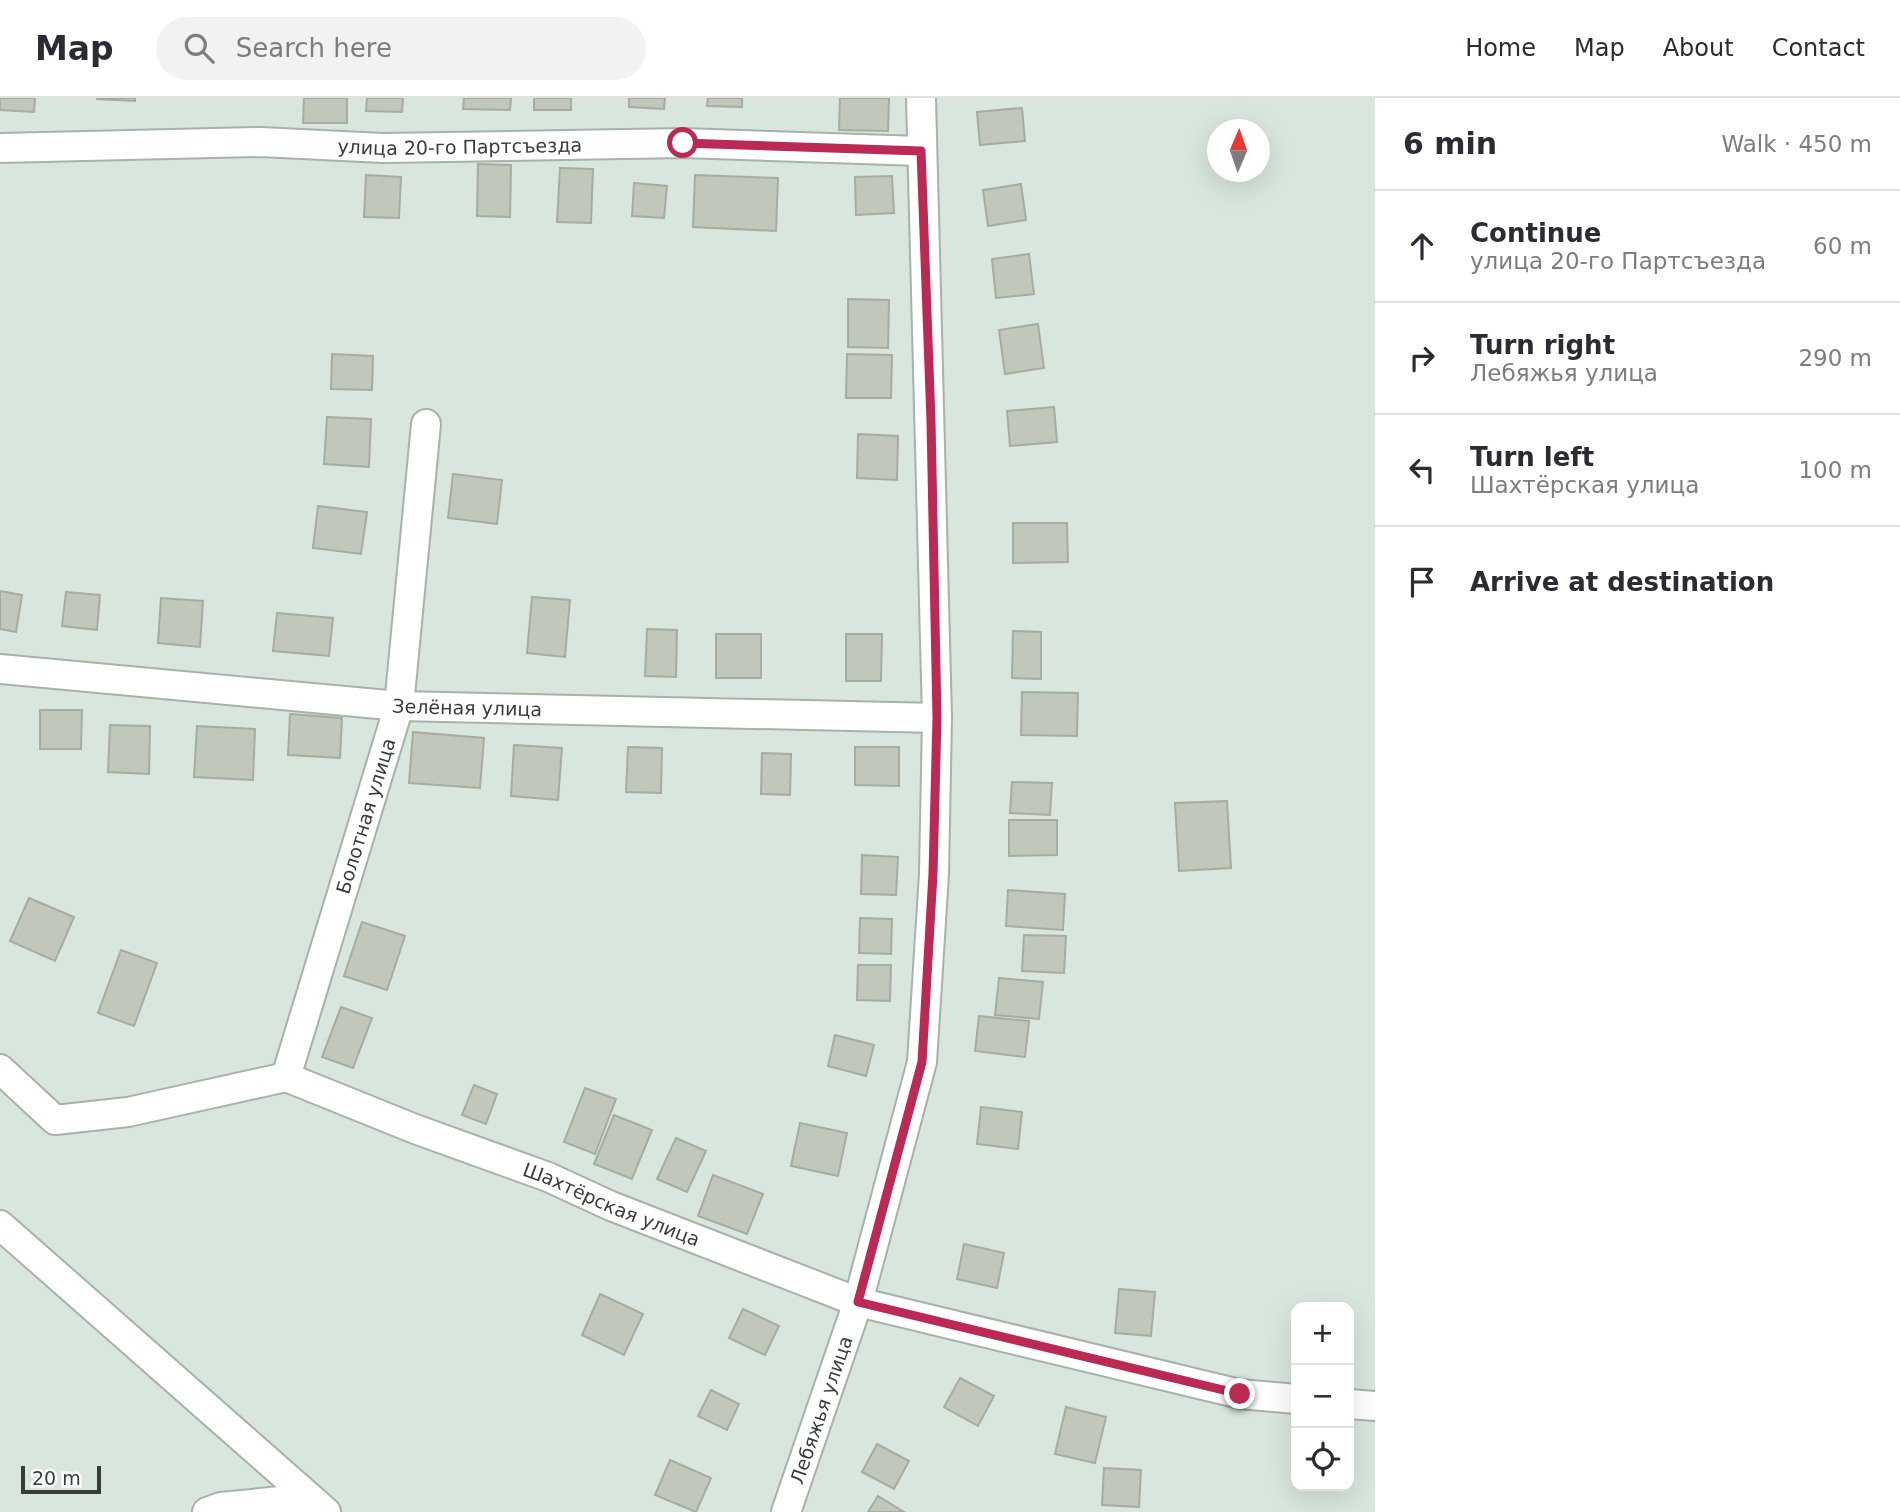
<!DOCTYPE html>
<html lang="en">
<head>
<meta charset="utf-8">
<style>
  body { margin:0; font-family:"DejaVu Sans",sans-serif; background:#f2f2f3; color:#2b2b33 }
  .controls { position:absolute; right:21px; bottom:21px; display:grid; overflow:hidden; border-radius:14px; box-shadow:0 7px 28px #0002 }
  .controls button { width:63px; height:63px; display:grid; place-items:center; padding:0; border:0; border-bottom:2px solid #e1e1e2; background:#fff; color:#2b2b33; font:35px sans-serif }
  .compass { position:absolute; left:1207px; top:21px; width:63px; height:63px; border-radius:50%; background:#fff; box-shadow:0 7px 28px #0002; rotate:2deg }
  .scale { position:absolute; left:21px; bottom:18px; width:80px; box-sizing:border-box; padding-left:7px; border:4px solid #383d3a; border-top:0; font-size:19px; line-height:24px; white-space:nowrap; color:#383d3a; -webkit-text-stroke:5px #fff; paint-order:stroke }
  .stop { position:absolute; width:21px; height:21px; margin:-16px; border:5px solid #ba2a54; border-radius:50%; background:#fff }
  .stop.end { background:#ba2a54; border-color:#fff; box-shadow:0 2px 7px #0008 }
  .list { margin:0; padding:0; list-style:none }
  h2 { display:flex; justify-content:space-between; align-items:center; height:91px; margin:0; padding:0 28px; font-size:30px }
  h2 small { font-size:23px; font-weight:400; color:#7c7c81 }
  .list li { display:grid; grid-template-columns:46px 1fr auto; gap:21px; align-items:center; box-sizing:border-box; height:112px; padding:0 28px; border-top:2px solid #e1e1e2 }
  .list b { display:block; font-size:26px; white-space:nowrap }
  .list p { margin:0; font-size:23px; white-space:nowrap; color:#7c7c81 }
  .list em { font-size:23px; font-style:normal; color:#7c7c81 }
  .icon { flex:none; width:38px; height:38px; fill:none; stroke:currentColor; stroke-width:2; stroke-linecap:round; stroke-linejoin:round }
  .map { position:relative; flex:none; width:1375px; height:1414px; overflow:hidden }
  header { display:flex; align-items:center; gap:42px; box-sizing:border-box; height:98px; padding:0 35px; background:#fff; border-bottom:2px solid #e1e1e2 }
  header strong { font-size:33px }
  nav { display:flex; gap:38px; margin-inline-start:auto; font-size:24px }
  .search { width:490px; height:63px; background:#f2f2f3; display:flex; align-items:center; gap:18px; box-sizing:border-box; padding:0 24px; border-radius:38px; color:#7c7c81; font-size:26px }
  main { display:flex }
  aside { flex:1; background:#fff }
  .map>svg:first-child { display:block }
</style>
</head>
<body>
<header>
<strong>Map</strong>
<div class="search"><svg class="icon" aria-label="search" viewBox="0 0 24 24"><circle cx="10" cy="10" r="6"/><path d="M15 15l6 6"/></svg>Search here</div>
<nav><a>Home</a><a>Map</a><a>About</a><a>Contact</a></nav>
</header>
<main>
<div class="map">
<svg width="1375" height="1414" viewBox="0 0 1375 1414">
  <rect width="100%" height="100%" fill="#d8e6dd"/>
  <!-- building -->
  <path fill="#c1c7ba" stroke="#a6aca0" stroke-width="2" d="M0 0H35L34 14 0 12Z
    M97 0H135V3L97 1Z
    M304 0H347V25H303Z
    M367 0H403L402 14 366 13Z
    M464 0H511L510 12 463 11Z
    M534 0H571V12H534Z
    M629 0H665L664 11 629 9Z
    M708 0H742V9L707 8Z
    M840 0H889L888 33 839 32Z
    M1022 10 1025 43 980 47 977 14Z
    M478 66 511 67 510 119 477 118Z
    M560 70 593 71 591 125 557 124Z
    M366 77 401 79 399 120 364 119Z
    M695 77 778 80 776 133 693 129Z
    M892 78 894 115 856 117 855 79Z
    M634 85 667 88 664 120 632 118Z
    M1021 86 1026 122 988 128 983 92Z
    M1029 156 1034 196 996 200 992 161Z
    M848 201 889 202 888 250 848 249Z
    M1038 226 1044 270 1005 276 999 232Z
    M332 256 373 258 372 292 331 291Z
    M847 256 892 257 891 300H846Z
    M1054 309 1057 344 1010 348 1007 313Z
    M327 319 371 321 369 369 324 366Z
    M858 336 898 338 897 382 857 380Z
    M453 376 502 382 497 426 448 420Z
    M318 408 367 414 361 456 313 450Z
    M1013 425H1067L1068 464 1013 465Z
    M0 493 22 497 16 534 0 531Z
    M66 494 100 497 97 532 62 528Z
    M532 499 570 502 565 559 527 555Z
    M161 500 203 503 200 549 158 545Z
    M277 515 333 520 329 558 273 553Z
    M647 531 677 532 676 579 645 578Z
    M1013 533 1041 534V581L1012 580Z
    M716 536H761V580H716Z
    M846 536H882L881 583H846Z
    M1022 594 1078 595 1077 638 1021 637Z
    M40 612H82L81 651H40Z
    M290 616 342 620 340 660 288 657Z
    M110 627 150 628 149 676 108 674Z
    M197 628 255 631 253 682 194 679Z
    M413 634 484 640 480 690 409 685Z
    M514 647 562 650 558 702 511 698Z
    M628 649 662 650 661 695 626 694Z
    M855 649H899V688L855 687Z
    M762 655 791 656 790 697 761 696Z
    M1012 684 1052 685 1050 717 1010 715Z
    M1227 703 1231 770 1179 773 1175 705Z
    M1009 722H1057V757L1009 758Z
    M862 757 898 759 896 797 861 796Z
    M1008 792 1065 796 1063 832 1006 828Z
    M29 800 74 819 55 863 10 843Z
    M860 820 892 821 891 856 859 855Z
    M362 824 405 838 387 892 344 878Z
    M1024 837 1066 838 1064 875 1022 873Z
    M121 852 157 865 134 928 98 915Z
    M858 867H891L890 903 857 902Z
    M999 880 1043 884 1039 921 995 917Z
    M341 909 372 920 353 970 322 959Z
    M979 918 1029 923 1025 959 975 953Z
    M835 937 874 947 866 978 828 968Z
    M474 987 497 996 486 1026 462 1017Z
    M585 990 616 1001 595 1056 564 1044Z
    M981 1009 1022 1014 1018 1051 977 1046Z
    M614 1017 652 1032 632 1081 594 1066Z
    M800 1025 847 1035 838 1078 791 1068Z
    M676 1040 706 1053 687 1094 657 1081Z
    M713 1077 763 1096 747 1136 698 1118Z
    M964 1146 1004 1155 997 1190 957 1181Z
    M1119 1191 1155 1194 1151 1238 1115 1235Z
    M600 1196 643 1216 624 1257 582 1237Z
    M743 1211 779 1228 765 1257 729 1240Z
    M960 1280 994 1298 978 1328 944 1309Z
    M711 1292 739 1306 727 1332 698 1318Z
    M1066 1309 1106 1319 1095 1365 1055 1356Z
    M877 1346 909 1363 894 1391 862 1374Z
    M670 1362 711 1380 696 1414 655 1397Z
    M1104 1370 1141 1372 1139 1409 1102 1407Z
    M878 1398 904 1414H868Z"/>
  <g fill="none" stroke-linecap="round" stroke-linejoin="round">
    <defs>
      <g id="street">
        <path id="s1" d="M0 50 261 44 383 50 683 45 921 53"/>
        <path id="s2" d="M0 571 399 608 937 620"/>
        <path id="s3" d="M0 971 55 1022 128 1014 286 979 415 1031 548 1079 611 1108 858 1204 1240 1296 1296 1301"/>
        <path id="s4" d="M286 979 399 608 426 326"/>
        <path d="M0 1127 326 1414"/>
        <path d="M1349 1306 1375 1308"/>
        <path d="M207 1414 221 1409 310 1400"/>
        <path id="s5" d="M786 1414 858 1204 922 964 934 776 937 620 921 0"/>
      </g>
    </defs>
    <!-- street casing -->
    <use href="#street" stroke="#a6b2aa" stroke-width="32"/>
    <!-- street -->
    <use href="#street" stroke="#fff" stroke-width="28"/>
  </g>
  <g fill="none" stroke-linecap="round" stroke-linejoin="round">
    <!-- route -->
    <path stroke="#ba2a54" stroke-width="9" d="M683 45 921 53 931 323 937 620 933 776 922 964 858 1204 1240 1296"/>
  </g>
  <g text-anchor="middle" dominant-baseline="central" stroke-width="5" stroke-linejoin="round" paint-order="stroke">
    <!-- street labels -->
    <g font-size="19" fill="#383d3a" stroke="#fff">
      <text stroke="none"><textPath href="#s1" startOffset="460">улица 20-го Партсъезда</textPath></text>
      <text stroke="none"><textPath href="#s2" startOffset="469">Зелёная улица</textPath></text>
      <text stroke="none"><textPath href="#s4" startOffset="273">Болотная улица</textPath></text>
      <text stroke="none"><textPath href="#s3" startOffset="660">Шахтёрская улица</textPath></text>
      <text stroke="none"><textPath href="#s5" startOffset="108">Лебяжья улица</textPath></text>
    </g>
  </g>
</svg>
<div class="controls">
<button>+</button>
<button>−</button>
<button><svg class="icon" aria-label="locate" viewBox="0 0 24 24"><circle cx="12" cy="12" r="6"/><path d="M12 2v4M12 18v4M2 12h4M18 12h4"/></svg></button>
</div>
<svg class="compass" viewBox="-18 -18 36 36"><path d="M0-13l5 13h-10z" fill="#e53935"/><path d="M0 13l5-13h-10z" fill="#7c7c81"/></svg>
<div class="scale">20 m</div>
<div class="stop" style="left:683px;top:45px"></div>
<div class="stop end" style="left:1240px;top:1296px"></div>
</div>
<aside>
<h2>6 min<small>Walk · 450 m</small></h2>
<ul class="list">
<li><svg class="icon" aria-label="ahead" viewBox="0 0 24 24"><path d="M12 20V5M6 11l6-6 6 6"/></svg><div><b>Continue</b><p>улица 20-го Партсъезда</p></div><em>60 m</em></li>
<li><svg class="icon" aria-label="right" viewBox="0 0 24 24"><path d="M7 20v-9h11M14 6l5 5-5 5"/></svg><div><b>Turn right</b><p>Лебяжья улица</p></div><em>290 m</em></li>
<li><svg class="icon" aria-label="left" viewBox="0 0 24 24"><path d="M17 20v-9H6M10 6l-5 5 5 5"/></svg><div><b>Turn left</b><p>Шахтёрская улица</p></div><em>100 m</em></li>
<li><svg class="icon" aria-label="arrive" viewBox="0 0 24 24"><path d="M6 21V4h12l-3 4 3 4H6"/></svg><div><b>Arrive at destination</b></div></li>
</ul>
</aside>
</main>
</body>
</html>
